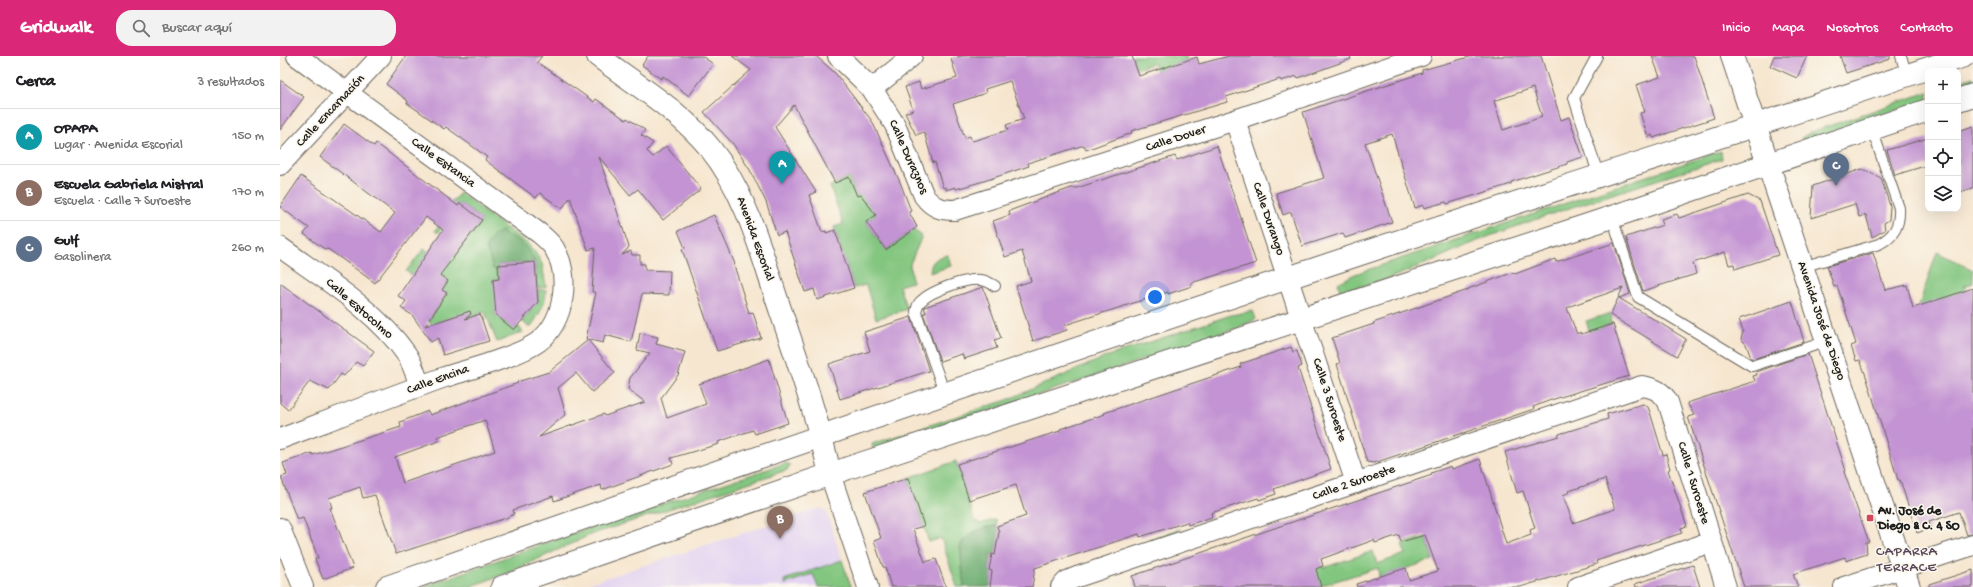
<!DOCTYPE html>
<html lang="es">
<head>
<meta charset="utf-8">
<style>
  body { margin:0; font-family:"Gochi Hand",sans-serif; background:#f2f2f2; color:#202124 }
  .controls { position:absolute; right:12px; top:12px; display:grid; overflow:hidden; border-radius:8px; box-shadow:0 4px 16px #0002 }
  .controls button { width:36px; height:36px; display:grid; place-items:center; padding:0; border:0; border-bottom:1px solid #e0e0e0; background:#fff; color:#202124; font:20px sans-serif }
  .you { position:absolute; left:875px; top:241px; width:14px; height:14px; margin:-10px; border:3px solid #fff; border-radius:50%; background:#1a73e8; box-shadow:0 0 0 6px #1a73e833 }
  .badge { display:grid; place-items:center; width:26px; height:26px; border-radius:50%; background:#db2777; color:#fff; font-size:13px; font-weight:700 }
  .pin { position:absolute; translate:-50% -33px; filter:drop-shadow(0 1px 2px #0008) }
  .pin::after { content:''; position:absolute; top:21px; width:14px; height:12px; background:inherit; clip-path:polygon(0 0,100% 0,50% 100%) }
  .list { margin:0; padding:0; list-style:none }
  h2 { display:flex; justify-content:space-between; align-items:center; height:52px; margin:0; padding:0 16px; font-size:17px }
  h2 small { font-size:13px; font-weight:400; color:#757577 }
  .list li { display:grid; grid-template-columns:26px 1fr auto; gap:12px; align-items:center; box-sizing:border-box; height:56px; padding:0 16px; border-top:1px solid #e0e0e0 }
  .list b { display:block; font-size:15px; white-space:nowrap }
  .list p { margin:0; font-size:13px; white-space:nowrap; color:#757577 }
  .list em { font-size:13px; font-style:normal; color:#757577 }
  .icon { flex:none; width:22px; height:22px; fill:none; stroke:currentColor; stroke-width:2; stroke-linecap:round; stroke-linejoin:round }
  .map { position:relative; flex:none; width:1693px; height:531px; overflow:hidden }
  header { display:flex; align-items:center; gap:24px; box-sizing:border-box; height:56px; padding:0 20px; background:#db2777; color:#fff }
  header strong { font-size:19px }
  nav { display:flex; gap:22px; margin-inline-start:auto; font-size:14px }
  .search { width:280px; height:36px; background:#f2f2f2; display:flex; align-items:center; gap:10px; box-sizing:border-box; padding:0 14px; border-radius:16px; color:#757577; font-size:15px }
  main { display:flex }
  aside { flex:1; background:#fff }
  .map>svg:first-child { display:block }
</style>
</head>
<body>
<header>
<strong>Gridwalk</strong>
<div class="search"><svg class="icon" aria-label="search" viewBox="0 0 24 24"><circle cx="10" cy="10" r="6"/><path d="M15 15l6 6"/></svg>Buscar aquí</div>
<nav><a>Inicio</a><a>Mapa</a><a>Nosotros</a><a>Contacto</a></nav>
</header>
<main>
<aside>
<h2>Cerca<small>3 resultados</small></h2>
<ul class="list">
<li><span class="badge" style="background:#0f9aa8">A</span><div><b>OPAPA</b><p>Lugar · Avenida Escorial</p></div><em>150 m</em></li>
<li><span class="badge" style="background:#8d6e63">B</span><div><b>Escuela Gabriela Mistral</b><p>Escuela · Calle 7 Suroeste</p></div><em>170 m</em></li>
<li><span class="badge" style="background:#5c6f8a">C</span><div><b>Gulf</b><p>Gasolinera</p></div><em>260 m</em></li>
</ul>
</aside>
<div class="map">
<svg width="1693" height="531" viewBox="0 0 1693 531">
  <rect width="100%" height="100%" fill="#fbf7ec"/>
  <filter id="ink" filterUnits="userSpaceOnUse"><feTurbulence type="fractalNoise" baseFrequency=".025" numOctaves="2"/><feDisplacementMap in="SourceGraphic" scale="8" xChannelSelector="R" yChannelSelector="G"/><feConvolveMatrix kernelMatrix="1 2 1 2 8 2 1 2 1" color-interpolation-filters="sRGB"/></filter>
  <filter id="wash" filterUnits="userSpaceOnUse"><feTurbulence type="fractalNoise" baseFrequency=".012" numOctaves="4" result="noise"/><feDisplacementMap in="SourceGraphic" scale="16" xChannelSelector="R" yChannelSelector="G"/><feGaussianBlur stdDeviation="0.9" result="paint"/><feColorMatrix in="noise" values="0 0 0 0 0 0 0 0 0 0 0 0 0 0 0 0 0 1.4 0 .05"/><feComposite in="paint" operator="in"/></filter>
  <g filter="url(#wash)">
    <rect width="100%" height="100%" fill="#f6e6cf"/>
    <!-- built -->
    <path fill="#e3d3f2" d="M540 452 546 455 571 531H298Z"/>
    <!-- green -->
    <path fill="#83c680" stroke="#50714e" d="M852 0H906L907 4 877 15 874 7 857 13Z
      M1693 21V29L1678 34V26Z
      M1648 36V44L1523 85 1521 82 1531 76Z
      M1441 95 1442 103C1369 127 1294 149 1221 176 1167 195 1118 226 1060 235L1058 227 1075 218Z
      M569 121 577 140 617 123 596 159 586 166 606 194 634 174 642 180 630 208 632 226 619 230 627 253 596 263 586 229 574 232 554 171 563 168 550 130Z
      M180 137 249 189 255 196 262 208 266 231 257 232 255 206 218 209 219 223 213 224 220 249 214 257 234 274 238 270 243 276 217 286 205 256 174 266 172 261 157 266 154 271 149 265 167 237 162 234 168 224 158 218 133 220 126 215 144 193 157 201 163 193 174 201 202 164 180 147 158 177 155 175 174 148 172 146Z
      M1657 196 1693 214V227L1684 230 1686 235 1657 244 1666 270 1636 258Z
      M668 199 671 210 650 217C650 205 657 201 668 199Z
      M258 234H266C266 249 258 260 250 272L242 265 258 246Z
      M973 255 976 263 958 272 593 394 592 388 727 344 828 300 951 259Z
      M1331 257 1332 267 1310 277 1306 265Z
      M676 405 695 466 698 465 700 468 716 463 717 470C701 471 690 476 680 489L684 531H677L661 482 649 486 628 422Z
      M506 407 510 409 507 414 310 479 230 516 189 531H143L282 481Z
      M900 473 901 475 871 485 870 483Z
      M1146 481 1153 504 1099 521 1098 512 1036 531H1023L1040 506 1043 512 1093 495 1097 508 1125 498 1122 488Z
      M562 504 571 531H538L533 518 505 528 504 524Z"/>
    <!-- forest -->
    <path fill="#6aab6e" stroke="#436445" d="M223 174 225 179C238 180 251 195 255 206L218 209V214L213 213 206 191 214 179Z
      M717 470 720 480 718 483 715 499 711 498 709 514 712 515 710 531H684L680 489C690 476 701 471 717 470Z"/>
    <g id="blocks">
      <!-- building -->
      <path fill="#c393d3" fill-rule="evenodd" d="M126 0H262L257 6 314 46 316 43 346 64 347 62 365 74 361 79 373 87 367 95 373 101 386 90 421 133 383 164 358 133 350 139 319 101 349 191 342 199 351 195 352 199H360V208H365V214L390 215 389 239 362 238 351 286 325 279 323 287 306 283 316 236H312L315 192 308 194 290 141 282 153 260 137 256 142 205 104 207 101 166 71 164 73 127 47 128 45 106 28Z
        M368 0H422L433 8 409 40 383 20 381 23 362 9Z
        M452 0H536L555 17 592 65 620 126 631 155 629 156 637 171 606 194 586 166 596 159 581 139 577 140 569 121 555 127 514 49 495 71 536 136 529 139 542 176 546 175V177L555 174 574 232 537 244 534 233 525 236 505 176 497 179 486 146 470 114 453 88 424 56 471 14Z
        M681 0H852L859 20 917 1 919 8 949 0H1070L1071 3 1018 22 1017 20 1001 25 1000 23 946 41 947 46 851 75 852 77 806 94 804 89 748 107 749 110 704 125 676 133 675 131 666 134V131L663 132 655 106 653 107 644 76 636 79 625 57 633 54 625 31 639 26 641 33 677 22 671 3ZM730 25 744 63 726 69 728 74 696 84 692 85 690 80 685 82 673 48 706 37 705 33Z
        M1193 0H1261L1281 64 1289 61 1303 101 1287 106V108L1231 126V128L1167 148 1166 146 1144 152 1143 149 1135 152 1112 78 1085 87 1112 166 1065 182 1063 177 1022 190 1011 156 1003 159 996 137 1044 122 1023 56 1142 17V14ZM1253 32 1262 61 1223 74 1214 45Z
        M1372 0H1414L1434 62 1373 82 1372 79 1368 81 1360 57 1365 56 1356 29 1380 21Z
        M1494 0H1527L1517 22 1490 10Z
        M1560 0H1610V3L1566 17Z
        M0 24 24 41 0 74Z
        M64 68 94 90 96 87 178 150 180 147 202 164 160 219 168 225 162 234 167 237 145 270 190 255 191 258 185 263 200 258 209 285 163 299 158 282 151 286 132 259 121 252 126 245 118 240 163 174 146 161 95 227 48 193 46 194 24 178 29 172 0 151 21 120 101 176 115 157 40 101Z
        M1693 70V132L1678 137V75Z
        M1648 82V109L1615 119 1607 94Z
        M937 90 976 207 911 227 912 230 888 238V236L785 269 787 274 753 285 736 230 751 225 742 195 725 201 713 165 730 159 729 155 791 132H797L895 100 897 104Z
        M1582 113 1601 122 1610 150 1609 164 1604 167 1605 174 1592 181 1586 159 1579 161 1575 148 1531 162 1533 130Z
        M1468 139 1480 145 1498 199 1455 213 1454 208 1449 209 1445 196 1413 207 1416 218 1363 235 1346 181 1383 169 1381 163 1397 158 1399 162Z
        M434 159 455 208 454 209 469 257 473 256 481 282 437 295 402 193 405 192 398 175Z
        M1334 187 1350 238 1339 242 1406 283 1397 300 1330 259 1343 232 1293 249 1287 252 1297 278 1300 276 1301 278 1333 268 1349 320 1271 344 1253 351 1254 353 1094 407 1087 406 1057 308 1060 307 1052 282 1094 268 1093 267 1188 234V233L1234 216 1235 218 1275 203 1276 206Z
        M1593 197 1605 234 1627 229 1633 252 1693 232V478L1687 479 1679 456 1649 466 1651 472 1637 477 1620 424H1618L1586 320 1580 304 1576 305 1571 290 1576 288 1562 244 1557 230 1554 231 1547 210Z
        M255 206 258 246 234 274 216 259 213 224 219 223 218 209Z
        M0 227 94 295 83 310 76 306 64 320 61 318 49 334 30 325 8 354 0 347Z
        M703 231 721 282 714 284 717 292 684 303 682 298 660 305 643 257H646L644 251Z
        M1512 245 1524 286 1473 303 1471 302 1466 288 1461 283 1463 276 1459 263Z
        M631 261 649 315 560 343 549 308 590 295 584 276Z
        M360 277 378 281 376 288 405 296 398 319 381 342 387 362 426 348 419 328 489 303 508 367 475 378 473 374 438 386 439 388 391 402 393 408 322 434 321 429 274 445 273 440 233 454 234 458 226 462 116 498 95 439 83 442 80 431 49 442 52 452H50L73 512 43 523 35 503 38 502 23 462 17 464 1 421 7 419 3 407 32 397 33 399 121 371 120 366 148 355 150 359 238 327 237 326 269 316 308 284 335 317 312 336 296 317 278 332 286 358 259 381 324 358 325 360 365 346 348 333 350 322 370 297 357 294ZM205 364 215 395 123 427 115 401 159 385 157 381Z
        M1011 291 1013 296 1017 295 1022 310 1018 312 1051 413 994 433 996 438 979 444 978 442 931 457 932 461 908 469 907 466 860 481 859 478 755 512 752 531H710L712 515 709 514 712 498 715 499 719 476 717 470 746 460 736 429 689 444 677 408 780 375V373L825 358 824 357 961 311 960 308Z
        M1528 298 1566 415 1564 416 1589 486H1586L1587 498 1566 505 1565 501 1513 518 1518 531H1464L1408 361 1414 359 1407 347 1475 325 1473 320 1477 319 1476 316Z
        M1363 348 1368 351 1370 356 1383 399 1386 398 1390 413 1388 414 1407 470 1401 472 1402 477 1316 505 1317 508 1240 531H1077L1076 528 1126 512 1129 524 1158 515 1145 479 1121 486 1119 479 1095 487 1094 484 1041 503 1043 510 1036 513 1041 531H855L852 520 1152 419 1151 417 1171 410 1172 413 1200 403 1226 488 1251 479 1250 474 1255 472 1243 435 1237 437 1225 396 1279 380V378L1328 363 1327 358ZM1325 423 1335 453 1293 467 1283 439 1290 436 1289 435Z
        M628 422 644 470 633 473 645 506 656 503 666 531H611L605 511H603L594 485 601 482 585 436Z
        M1413 509 1420 531H1356L1355 528Z
        M1693 514V531H1649V528Z"/>
    </g>
  </g>
  <g filter="url(#ink)">
    <use href="#blocks" fill-opacity="0" stroke="#68635b" stroke-width="1"/>
    <g fill="none" stroke-linecap="round" stroke-linejoin="round">
      <defs>
        <path id="lane" d="M1317 0 1294 42 1319 121
          M1621 0 1627 20
          M1332 161 1358 241 1472 310 1548 285
          M1522 211 1599 188C1614 180 1620 170 1619 152L1592 73
          M665 338 636 256C637 252 637 248 641 245 651 235 686 222 700 224 706 224 710 227 715 230"/>
        <path id="street" d="M558 0 592 33 615 69 644 140C653 152 661 154 675 154L955 64 1141 0
          M592 33 632 0
          M955 64 1076 427
          M0 109 101 0
          M0 191C44 223 96 254 127 299 133 308 136 320 140 330
          M0 383C55 362 109 341 165 321 190 313 239 300 258 286 285 266 291 219 274 192 270 186 264 181 259 177L17 0
          M550 418 588 531
          M0 472 23 531
          M781 531 787 525 797 521 1362 330C1374 332 1382 335 1388 346L1446 531
          M1298 531 1431 486
          M1564 531 1693 489"/>
        <path id="secondary" d="M318 0C356 29 400 55 430 92 468 139 482 200 501 256 519 309 538 363 550 418
          M1452 0 1629 531"/>
        <path id="primary" d="M1678 44 1693 39
          M107 531C491 396 876 264 1263 138 1404 92 1545 48 1684 0
          M222 531 577 409 1332 161 1648 54"/>
      </defs>
      <!-- lane casing -->
      <use href="#lane" stroke="#68635b" stroke-width="12"/>
      <!-- street casing -->
      <use href="#street" stroke="#68635b" stroke-width="22"/>
      <!-- secondary casing -->
      <use href="#secondary" stroke="#68635b" stroke-width="24"/>
      <!-- primary casing -->
      <use href="#primary" stroke="#68635b" stroke-width="24"/>
      <!-- lane -->
      <use href="#lane" stroke="#fff" stroke-width="10"/>
      <!-- street -->
      <use href="#street" stroke="#fff" stroke-width="20"/>
      <!-- secondary -->
      <use href="#secondary" stroke="#fff" stroke-width="22"/>
      <!-- primary -->
      <use href="#primary" stroke="#fff" stroke-width="22"/>
    </g>
  </g>
  <!-- markers -->
  <rect fill="#d1495b" stroke="#fbf7ec" stroke-width="1.5" x="1586" y="458" width="8" height="8" rx="2"/>
  <g text-anchor="middle" dominant-baseline="central" stroke-width="3" stroke-linejoin="round" paint-order="stroke">
    <!-- street labels -->
    <g font-size="13" fill="#1c1c1c" stroke="#fbf7ec">
      <text transform="translate(51 55) rotate(-47)">Calle Encarnación</text>
      <text transform="translate(896 83) rotate(-18)">Calle Dover</text>
      <text transform="translate(628 101) rotate(66)">Calle Duraznos</text>
      <text transform="translate(163 107) rotate(36)">Calle Estancia</text>
      <text transform="translate(988 163) rotate(71)">Calle Durango</text>
      <text transform="translate(475 183) rotate(70)">Avenida Escorial</text>
      <text transform="translate(79 253) rotate(41)">Calle Estocolmo</text>
      <text transform="translate(1541 265) rotate(71)">Avenida José de Diego</text>
      <text transform="translate(158 324) rotate(-20)">Calle Encina</text>
      <text transform="translate(1049 344) rotate(72)">Calle 3 Suroeste</text>
      <text transform="translate(1074 427) rotate(-19)">Calle 2 Suroeste</text>
      <text transform="translate(1413 427) rotate(73)">Calle 1 Suroeste</text>
    </g>
    <!-- poi labels -->
    <g font-size="13" font-weight="bold" fill="#1c1c1c" stroke="#fbf7ec" text-anchor="start">
      <text x="1598" y="455">Av. José de<tspan x="1598" dy="15">Diego &amp; C. 4 SO</tspan></text>
    </g>
    <!-- neighbourhood labels -->
    <g font-size="14" letter-spacing="1" fill="#56465c" stroke="#fbf7ec">
      <text x="1627" y="496">CAPARRA<tspan x="1627" dy="16">TERRACE</tspan></text>
    </g>
  </g>
</svg>
<div class="controls">
<button>+</button>
<button>−</button>
<button><svg class="icon" aria-label="locate" viewBox="0 0 24 24"><circle cx="12" cy="12" r="6"/><path d="M12 2v4M12 18v4M2 12h4M18 12h4"/></svg></button>
<button><svg class="icon" aria-label="layers" viewBox="0 0 24 24"><path d="M12 4l9 5-9 5-9-5zM3 14l9 5 9-5"/></svg></button>
</div>
<div class="you"></div>
<div class="pin badge" style="left:502px;top:128px;background:#0f9aa8">A</div>
<div class="pin badge" style="left:500px;top:483px;background:#8d6e63">B</div>
<div class="pin badge" style="left:1556px;top:130px;background:#5c6f8a">C</div>
</div>
</main>
</body>
</html>
